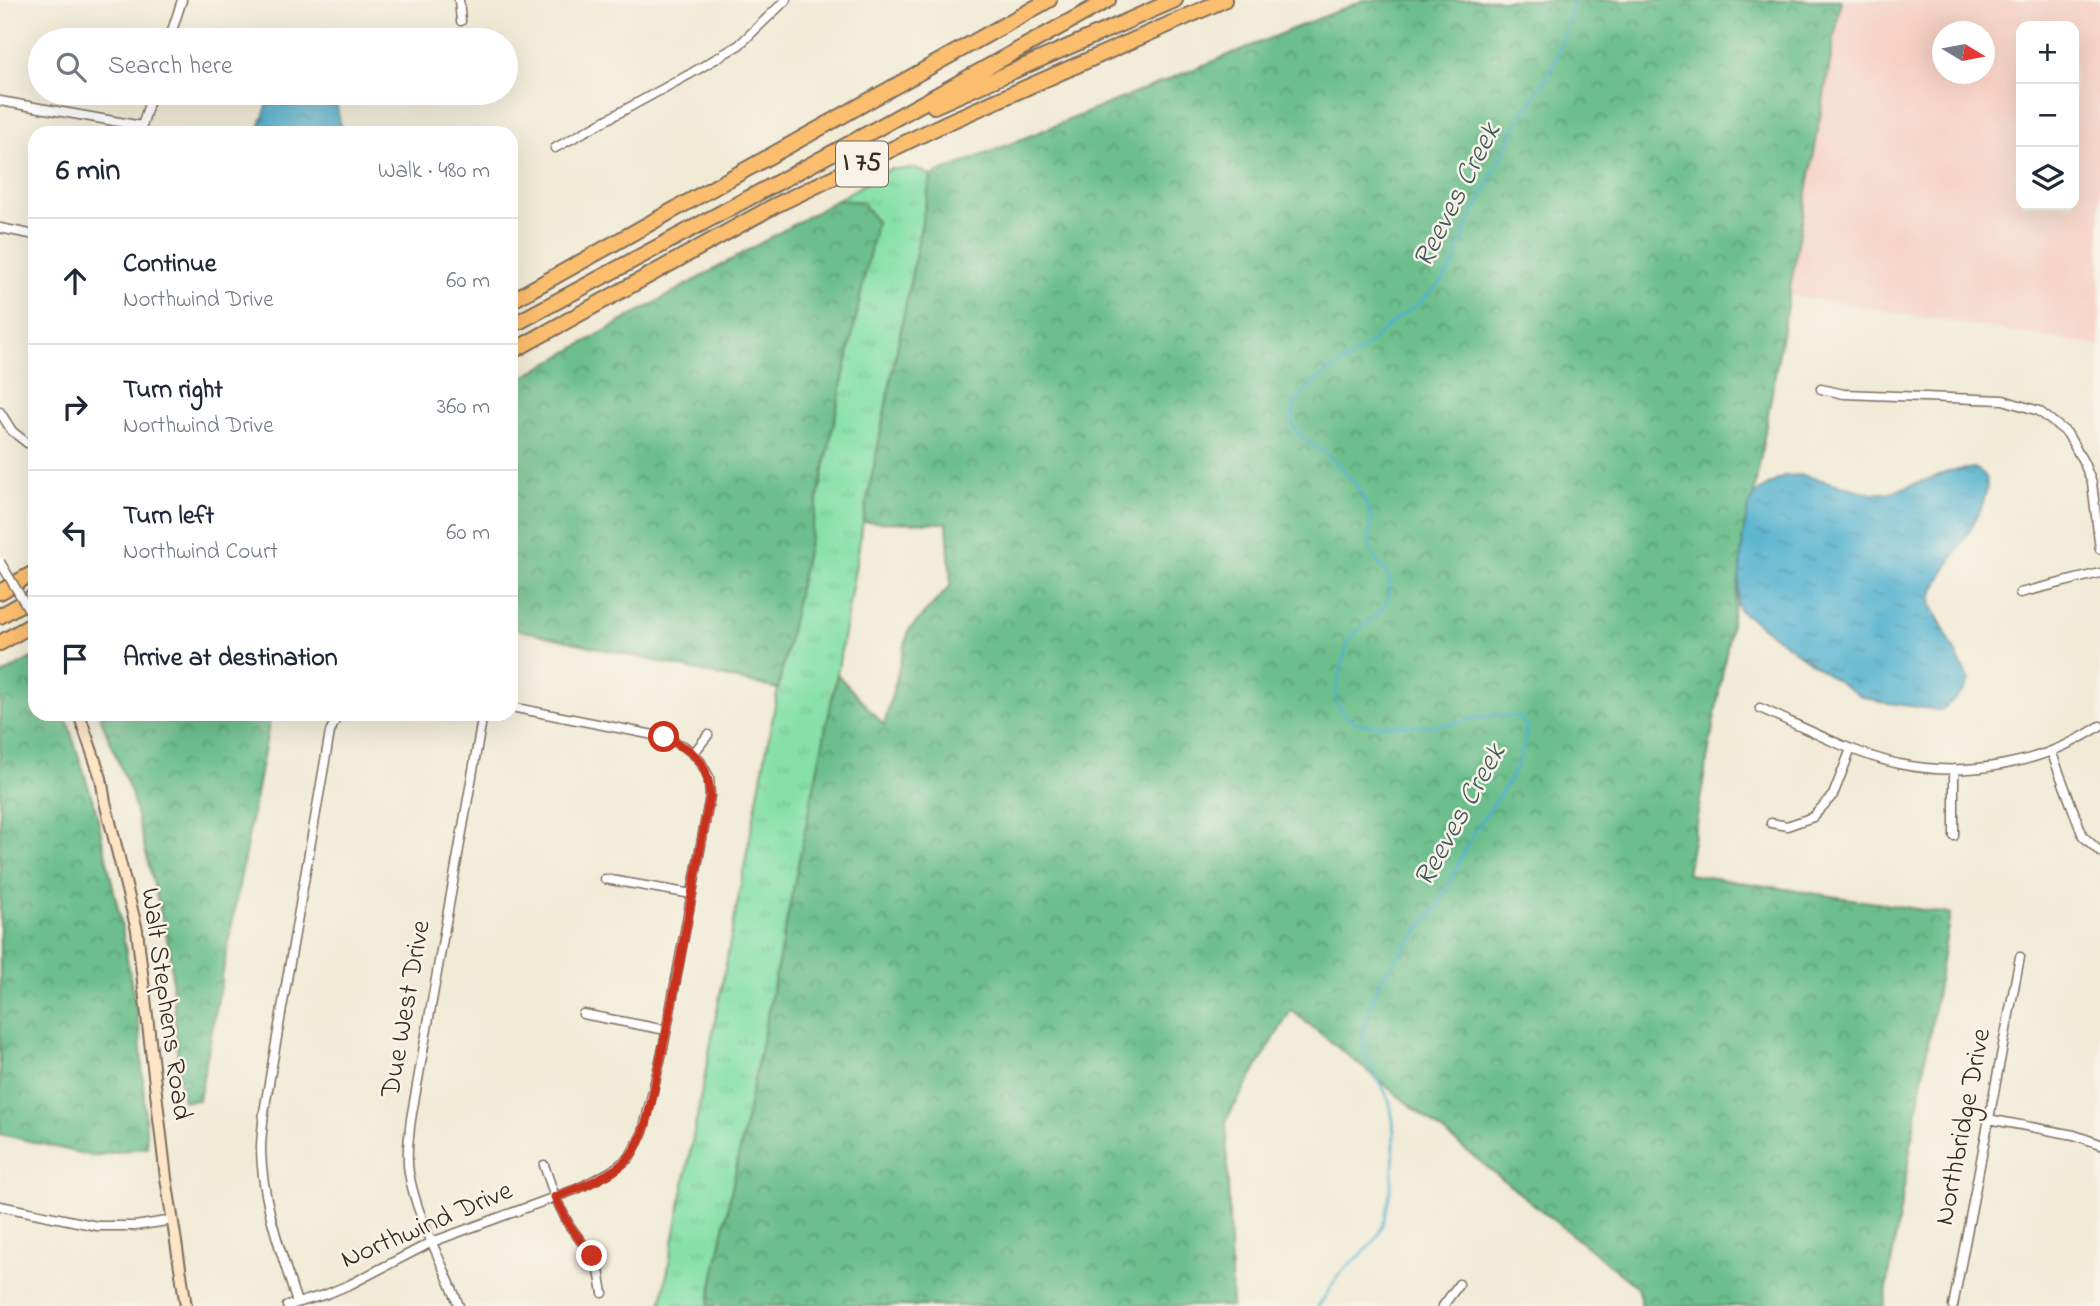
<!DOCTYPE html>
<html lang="en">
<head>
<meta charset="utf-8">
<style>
  body { margin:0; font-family:"Indie Flower",sans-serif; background:#f2f2f3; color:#1f2937 }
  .controls { position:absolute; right:21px; top:21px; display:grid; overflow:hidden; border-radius:14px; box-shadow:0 7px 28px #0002 }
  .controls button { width:63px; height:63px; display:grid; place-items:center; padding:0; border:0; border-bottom:2px solid #e0e1e3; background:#fff; color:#1f2937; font:35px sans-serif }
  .compass { position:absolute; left:1932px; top:21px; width:63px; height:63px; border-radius:50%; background:#fff; box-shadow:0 7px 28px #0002; rotate:100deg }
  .stop { position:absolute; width:21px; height:21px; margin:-16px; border:5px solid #c8321e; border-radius:50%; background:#fff }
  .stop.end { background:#c8321e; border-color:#fff; box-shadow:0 2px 7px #0008 }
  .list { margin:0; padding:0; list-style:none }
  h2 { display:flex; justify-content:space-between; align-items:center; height:91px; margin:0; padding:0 28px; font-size:30px }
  h2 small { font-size:23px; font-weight:400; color:#747a83 }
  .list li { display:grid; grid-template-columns:46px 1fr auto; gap:21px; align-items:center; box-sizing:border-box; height:126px; padding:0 28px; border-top:2px solid #e0e1e3 }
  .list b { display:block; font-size:26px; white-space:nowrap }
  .list p { margin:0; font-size:23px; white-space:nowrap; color:#747a83 }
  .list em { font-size:23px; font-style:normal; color:#747a83 }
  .icon { flex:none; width:38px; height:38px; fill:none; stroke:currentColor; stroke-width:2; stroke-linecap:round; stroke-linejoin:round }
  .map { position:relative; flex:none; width:2100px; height:1306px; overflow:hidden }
  .search { position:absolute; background:#fff; box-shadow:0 7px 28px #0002; left:28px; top:28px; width:490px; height:77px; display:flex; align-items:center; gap:18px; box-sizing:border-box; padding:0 24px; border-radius:38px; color:#747a83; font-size:26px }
  .panel { position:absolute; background:#fff; box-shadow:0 7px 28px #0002; left:28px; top:126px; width:490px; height:595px; border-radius:21px }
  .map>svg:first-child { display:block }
</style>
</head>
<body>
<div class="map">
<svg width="2100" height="1306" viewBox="0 0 2100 1306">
  <defs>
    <pattern id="grass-tufts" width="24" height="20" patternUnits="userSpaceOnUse" patternTransform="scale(1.75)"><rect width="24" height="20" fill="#86e1a7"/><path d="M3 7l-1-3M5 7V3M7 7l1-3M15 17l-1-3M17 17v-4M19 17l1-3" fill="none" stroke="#75c18f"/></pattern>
    <pattern id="forest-crowns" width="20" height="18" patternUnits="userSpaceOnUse" patternTransform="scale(1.75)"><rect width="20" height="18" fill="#6cbf8c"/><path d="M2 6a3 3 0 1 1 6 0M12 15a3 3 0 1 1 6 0" fill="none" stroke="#5a9b72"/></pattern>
    <pattern id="water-ripples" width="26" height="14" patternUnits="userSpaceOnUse" patternTransform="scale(1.75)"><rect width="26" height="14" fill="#50b1cf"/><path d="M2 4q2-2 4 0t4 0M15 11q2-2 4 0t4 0" fill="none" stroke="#4490a7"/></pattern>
  </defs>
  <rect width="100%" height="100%" fill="#f7f3e8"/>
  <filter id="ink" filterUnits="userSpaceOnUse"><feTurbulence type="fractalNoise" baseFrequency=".0143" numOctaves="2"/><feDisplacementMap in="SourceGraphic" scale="14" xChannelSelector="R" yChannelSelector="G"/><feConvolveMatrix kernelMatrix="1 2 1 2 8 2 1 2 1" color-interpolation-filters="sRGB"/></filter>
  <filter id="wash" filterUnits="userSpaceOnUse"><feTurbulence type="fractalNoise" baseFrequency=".00686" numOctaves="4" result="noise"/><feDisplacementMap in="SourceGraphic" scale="28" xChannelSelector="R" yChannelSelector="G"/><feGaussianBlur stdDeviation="1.57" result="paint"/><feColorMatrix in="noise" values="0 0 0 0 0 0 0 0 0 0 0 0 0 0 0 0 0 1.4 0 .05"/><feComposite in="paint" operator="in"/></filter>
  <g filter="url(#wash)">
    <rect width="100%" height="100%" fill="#f1ead5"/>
    <!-- built -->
    <path fill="#f6d2c4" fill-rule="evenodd" d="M1841 0H2100V346L1789 295ZM2021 26H2074V205H2021ZM1942 32H1984V74H1942Z"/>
    <!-- grass -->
    <path fill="url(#grass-tufts)" stroke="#608662" stroke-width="2" d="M890 169H918L931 176 863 522 837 674 708 1306H661L778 689 876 222 862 202 837 200Z"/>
    <!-- forest -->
    <path fill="url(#forest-crowns)" stroke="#547455" stroke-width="2" d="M1364 0H1841L1687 874 1950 914 1884 1306H1642L1637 1287 1291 1010 1226 1120 1232 1306H708L837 674 884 725 909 630 951 585 947 523 863 522 931 176Z
      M837 200 862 202 876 222 778 689 511 628V384Z
      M31 658 35 664V714H65L95 807 120 918 140 1033 147 1147 92 1156 0 1134V676Z
      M99 714H271L199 1100 183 1101 179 1077 170 951 131 793Z"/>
    <!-- water -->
    <path fill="url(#water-ripples)" stroke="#466e76" stroke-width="2" d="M272 93H330L337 107 342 133H257Z
      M1974 468C1979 471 1984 472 1986 478 1994 507 1940 569 1931 598L1932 606 1969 680 1965 690 1943 709 1939 710 1880 702 1859 695 1828 675 1739 610 1737 605 1743 534 1749 506 1756 493 1765 487 1785 476 1802 475 1870 493H1890L1950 471Z"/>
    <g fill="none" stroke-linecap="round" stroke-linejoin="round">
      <!-- stream -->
      <path stroke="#50b1cf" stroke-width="2.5" d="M1318 1306C1327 1296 1331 1285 1339 1275 1350 1262 1367 1253 1376 1238 1393 1211 1400 1128 1388 1098 1384 1088 1378 1080 1372 1071 1359 1053 1362 1030 1368 1010 1381 967 1414 941 1438 904 1451 883 1459 859 1471 838 1493 799 1525 773 1526 726L1519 716H1481L1457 723 1432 726 1369 725 1356 722 1345 716 1338 706 1335 694 1347 645 1354 634 1383 609 1388 598 1390 586 1387 573 1378 564 1372 553 1369 541 1371 516 1367 504 1354 482 1328 455 1299 436 1292 423 1295 403 1315 381 1366 347 1392 322 1418 304 1443 281 1454 263 1465 232 1503 152 1522 114 1546 79 1559 52 1567 21 1575 0"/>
    </g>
  </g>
  <g filter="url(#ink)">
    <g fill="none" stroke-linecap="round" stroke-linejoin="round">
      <defs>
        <path id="street" d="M459 0 461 21
          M169 40 182 0
          M0 101 142 126
          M140 133 152 93
          M555 148 690 74 739 45 786 0
          M0 228 35 235
          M1821 389 1844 394 2003 400 2039 411 2067 433 2084 463 2092 483 2100 549
          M0 412 12 431 27 443
          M2020 593 2100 573
          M1760 708C1805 728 1851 753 1899 764 1967 778 2043 764 2100 726
          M2051 751 2083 836 2100 852
          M693 754 708 735
          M1771 823 1787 826 1813 817 1833 795 1851 749
          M1954 836V769
          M605 879 692 894
          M583 1014 666 1030
          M1988 1119 2074 1135 2100 1144
          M544 1165 555 1197 569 1225 592 1256 599 1270 603 1293
          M0 1206 97 1226H135L173 1220
          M297 1303C282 1254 262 1202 261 1150 261 1137 263 1124 264 1112L330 732 338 714
          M287 1306 327 1294 351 1284 432 1242 577 1189 610 1172 629 1158 643 1132 664 1044 710 796 709 777 699 759 684 746 664 737 511 707
          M459 1306C443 1262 417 1220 409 1173 406 1155 409 1137 411 1119L483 714
          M1443 1306 1459 1284
          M1953 1306 2020 957"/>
        <path id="secondary" d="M79 714 101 778 105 802 137 930 166 1178 186 1306"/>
        <path id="highway" d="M934 106 1175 0
          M511 301 1049 0
          M511 326 849 144 1108 0
          M511 352 774 206 944 124 1224 0
          M0 592 35 572
          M0 616 35 596
          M0 643 35 623"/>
      </defs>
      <!-- street casing -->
      <use href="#street" stroke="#7b6d5e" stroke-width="11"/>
      <!-- secondary casing -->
      <use href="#secondary" stroke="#7b6d5e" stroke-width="14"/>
      <!-- highway casing -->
      <use href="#highway" stroke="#7b6d5e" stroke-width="18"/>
      <!-- street -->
      <use href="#street" stroke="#fff" stroke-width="8"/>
      <!-- secondary -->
      <use href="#secondary" stroke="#fde5c5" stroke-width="10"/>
      <!-- highway -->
      <use href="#highway" stroke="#fbbd6e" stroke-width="14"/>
      <defs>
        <path id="street-bridge" d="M0 562 35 620"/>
      </defs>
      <!-- street-bridge casing -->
      <use href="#street-bridge" stroke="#7b6d5e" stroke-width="11" stroke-linecap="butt"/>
      <!-- street-bridge -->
      <use href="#street-bridge" stroke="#fff" stroke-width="8"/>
    </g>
  </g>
  <g fill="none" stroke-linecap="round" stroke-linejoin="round" filter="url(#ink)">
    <!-- route -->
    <path stroke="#c8321e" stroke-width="9" d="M592 1256 569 1225 555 1197C577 1189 616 1175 630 1156 649 1131 652 1095 659 1065 679 976 693 885 710 796 708 761 694 750 664 737"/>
  </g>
  <g text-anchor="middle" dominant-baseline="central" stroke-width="5" stroke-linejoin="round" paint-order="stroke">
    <!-- shield labels -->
    <rect fill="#f7f3e8" stroke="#73665b" stroke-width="2" x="836" y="141.5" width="52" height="45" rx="5"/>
    <g font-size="26" font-weight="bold" fill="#3b2a1e">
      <text x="862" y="164">I 75</text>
    </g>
    <!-- street labels -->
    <g font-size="28" fill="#3b2a1e" stroke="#f7f3e8">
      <text transform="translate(165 1004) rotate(82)">Walt Stephens Road</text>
      <text transform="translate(407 1009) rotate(-80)">Due West Drive</text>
      <text transform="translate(1964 1127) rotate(-79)">Northbridge Drive</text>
      <text transform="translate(427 1226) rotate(-23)">Northwind Drive</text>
    </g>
    <!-- water labels -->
    <g font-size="30" font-style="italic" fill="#42595c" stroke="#f7f3e8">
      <text transform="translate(1458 196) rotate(-63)">Reeves Creek</text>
      <text transform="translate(1461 816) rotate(-61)">Reeves Creek</text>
    </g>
  </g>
</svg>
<div class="controls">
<button>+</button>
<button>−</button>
<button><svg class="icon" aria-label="layers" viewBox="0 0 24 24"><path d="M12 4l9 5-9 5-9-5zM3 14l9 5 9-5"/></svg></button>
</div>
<svg class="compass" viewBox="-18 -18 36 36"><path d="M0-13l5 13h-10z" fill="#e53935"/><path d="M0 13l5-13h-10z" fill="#747a83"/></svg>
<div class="stop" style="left:664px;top:737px"></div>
<div class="stop end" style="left:592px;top:1256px"></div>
<div class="search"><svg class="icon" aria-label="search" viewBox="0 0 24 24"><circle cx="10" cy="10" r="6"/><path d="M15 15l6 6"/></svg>Search here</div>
<section class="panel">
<h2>6 min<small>Walk · 480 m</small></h2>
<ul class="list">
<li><svg class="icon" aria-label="ahead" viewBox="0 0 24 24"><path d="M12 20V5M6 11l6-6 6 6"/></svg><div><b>Continue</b><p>Northwind Drive</p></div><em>60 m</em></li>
<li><svg class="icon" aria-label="right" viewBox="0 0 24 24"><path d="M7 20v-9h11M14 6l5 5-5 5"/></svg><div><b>Turn right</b><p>Northwind Drive</p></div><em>360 m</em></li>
<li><svg class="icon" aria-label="left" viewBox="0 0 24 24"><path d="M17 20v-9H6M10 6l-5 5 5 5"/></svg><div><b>Turn left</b><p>Northwind Court</p></div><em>60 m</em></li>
<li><svg class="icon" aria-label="arrive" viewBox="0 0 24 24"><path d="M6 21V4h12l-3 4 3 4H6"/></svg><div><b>Arrive at destination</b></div></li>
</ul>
</section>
</div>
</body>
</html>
